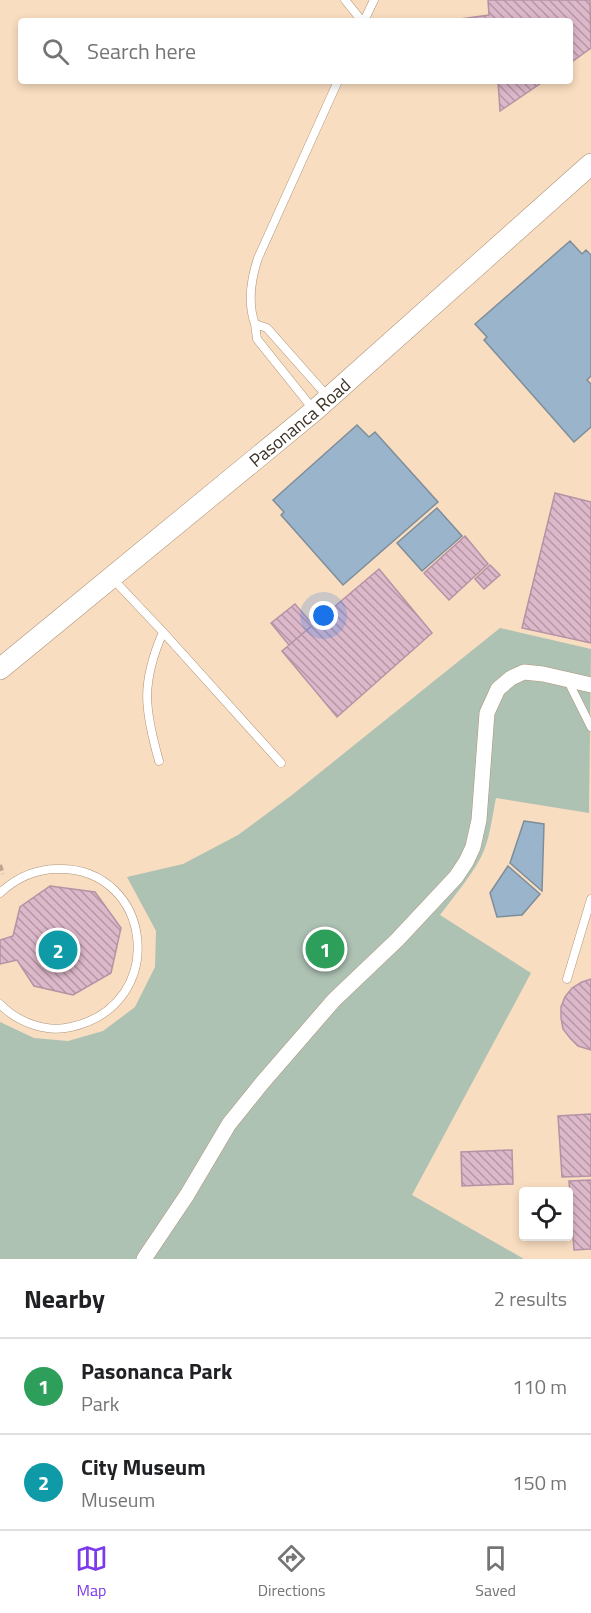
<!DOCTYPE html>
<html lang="en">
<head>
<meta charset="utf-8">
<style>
  body { margin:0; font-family:"Titillium Web",sans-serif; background:#f6f6f6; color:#202124 }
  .controls { position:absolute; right:18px; bottom:18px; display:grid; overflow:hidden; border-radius:6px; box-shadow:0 3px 9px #0003 }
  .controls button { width:54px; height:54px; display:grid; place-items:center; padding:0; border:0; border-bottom:2px solid #e0e0e0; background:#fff; color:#202124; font:30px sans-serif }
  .you { position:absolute; left:324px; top:616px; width:21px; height:21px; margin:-15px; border:4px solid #fff; border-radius:50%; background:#1a73e8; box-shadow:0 0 0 9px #1a73e833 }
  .badge { display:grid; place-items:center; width:39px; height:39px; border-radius:50%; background:#7c3aed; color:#fff; font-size:20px; font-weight:700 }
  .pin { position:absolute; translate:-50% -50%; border:3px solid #fff; box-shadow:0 2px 6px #0006 }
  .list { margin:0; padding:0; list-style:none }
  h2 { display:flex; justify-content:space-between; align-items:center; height:78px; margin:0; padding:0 24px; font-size:26px }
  h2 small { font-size:20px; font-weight:400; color:#757577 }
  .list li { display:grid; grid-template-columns:39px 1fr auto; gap:18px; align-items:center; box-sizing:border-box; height:96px; padding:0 24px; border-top:2px solid #e0e0e0 }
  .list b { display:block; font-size:22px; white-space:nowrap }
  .list p { margin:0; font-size:20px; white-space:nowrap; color:#757577 }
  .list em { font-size:20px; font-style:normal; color:#757577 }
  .icon { flex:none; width:33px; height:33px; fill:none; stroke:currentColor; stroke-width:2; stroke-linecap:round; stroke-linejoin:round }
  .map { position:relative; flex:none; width:591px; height:1259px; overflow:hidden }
  .search { position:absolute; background:#fff; box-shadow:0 3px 9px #0003; left:18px; right:18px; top:18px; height:66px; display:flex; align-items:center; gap:15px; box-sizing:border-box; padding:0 21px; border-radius:6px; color:#757577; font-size:22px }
  .sheet { height:270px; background:#fff }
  nav { display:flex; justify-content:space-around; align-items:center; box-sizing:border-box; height:84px; border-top:2px solid #e0e0e0; background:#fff; font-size:16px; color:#757577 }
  nav a { display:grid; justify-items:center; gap:3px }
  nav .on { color:#7c3aed }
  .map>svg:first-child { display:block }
</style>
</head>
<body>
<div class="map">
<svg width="591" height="1259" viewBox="0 0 591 1259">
  <defs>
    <pattern id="building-back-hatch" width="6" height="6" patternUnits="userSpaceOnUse" patternTransform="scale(1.5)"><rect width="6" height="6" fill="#ddb8ca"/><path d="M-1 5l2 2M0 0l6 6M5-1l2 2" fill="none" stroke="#b496a4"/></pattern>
  </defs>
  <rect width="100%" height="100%" fill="#f9ddc0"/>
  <!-- green -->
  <path fill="#aec2b4" d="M500 628 591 649 589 813 496 798C492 817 490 840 481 857 470 878 454 896 440 915L531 973 412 1195 524 1259H0V1022L34 1038 68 1041 103 1031 135 1007 155 967 156 931 127 877 183 864 238 835 292 795Z"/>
  <!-- water -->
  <path fill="#9ab5cb" stroke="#7e8d9a" stroke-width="1.5" d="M570 241 582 254 586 250 591 255V376L587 380 591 384V427L574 442 484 340 487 337 475 324Z
    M357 425 369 437 375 432 438 502 343 585 281 515 284 512 273 500Z
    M437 508 462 536 422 571 397 543Z
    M524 821 544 824 542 891 510 863Z
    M508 866 540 894 522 915 497 917 490 893Z"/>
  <!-- building -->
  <path fill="url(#building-back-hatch)" stroke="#b692a5" stroke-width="1.5" d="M488 0H590L591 48 570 63V21H446L489 15Z
    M498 81H544L500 111Z
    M555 493 591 502V643L522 628Z
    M465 536 488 564 449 600 424 573Z
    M490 565 500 575 484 589 475 579Z
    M379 569 432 633 337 717 282 651Z
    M295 604 313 625 289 645 271 623Z
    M50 886 95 892 121 928 111 973 73 995 34 986 17 960 0 964V940L13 936 20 907Z
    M591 979V1050L578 1046 570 1038 563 1029 561 1018V1007L565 997 572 988 582 982Z
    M591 1114V1176L562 1177 558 1116Z
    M512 1150 513 1184 462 1186 461 1152Z
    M591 1180V1249L574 1250 569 1181Z"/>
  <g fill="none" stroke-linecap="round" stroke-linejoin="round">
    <defs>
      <path id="lane" d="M345 0 362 21
        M364 21 374 0
        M255 324C247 302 251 279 258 258L338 81
        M313 409 257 339 255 324 267 328 328 397
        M112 578 163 632 281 763
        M568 681 591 727
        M159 761C144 708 141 683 163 632
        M0 893C16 878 35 869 58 869 153 867 170 1005 71 1027 46 1033 17 1022 0 1004
        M567 979 591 899"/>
      <path id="street" d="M144 1259 187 1195 229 1124 262 1083 334 1000 397 940 456 877 466 862 473 847 479 820 487 713 498 689 511 678 524 672 543 674 591 685"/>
      <g id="secondary">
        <path id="s1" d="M0 669 314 411 591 164"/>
      </g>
    </defs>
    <!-- lane casing -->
    <use href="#lane" stroke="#ad9278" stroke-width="9"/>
    <!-- street casing -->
    <use href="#street" stroke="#ad9278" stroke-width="16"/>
    <!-- secondary casing -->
    <use href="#secondary" stroke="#ad9278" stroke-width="22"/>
    <!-- path -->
    <path stroke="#bda68f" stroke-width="4" stroke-dasharray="6 3" stroke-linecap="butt" d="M0 865 3 874"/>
    <!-- lane -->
    <use href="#lane" stroke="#fff" stroke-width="8"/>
    <!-- street -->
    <use href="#street" stroke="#fff" stroke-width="15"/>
    <!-- secondary -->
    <use href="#secondary" stroke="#fff" stroke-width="21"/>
  </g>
  <g text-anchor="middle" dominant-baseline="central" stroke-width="5" stroke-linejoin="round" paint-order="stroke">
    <!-- street labels -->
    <g font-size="18" fill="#3c3126" stroke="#fff">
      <text stroke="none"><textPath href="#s1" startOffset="388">Pasonanca Road</textPath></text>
    </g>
  </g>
</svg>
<div class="controls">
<button><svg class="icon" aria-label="locate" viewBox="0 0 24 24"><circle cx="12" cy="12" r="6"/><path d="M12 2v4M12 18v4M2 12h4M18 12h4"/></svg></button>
</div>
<div class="you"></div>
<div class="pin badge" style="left:325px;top:949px;background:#2e9e5b">1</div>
<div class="pin badge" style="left:58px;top:950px;background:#0f9aa8">2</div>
<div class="search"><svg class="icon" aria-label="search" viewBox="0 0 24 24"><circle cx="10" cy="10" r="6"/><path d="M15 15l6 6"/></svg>Search here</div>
</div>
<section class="sheet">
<h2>Nearby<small>2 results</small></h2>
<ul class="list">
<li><span class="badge" style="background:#2e9e5b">1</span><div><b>Pasonanca Park</b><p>Park</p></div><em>110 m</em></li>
<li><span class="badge" style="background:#0f9aa8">2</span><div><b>City Museum</b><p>Museum</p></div><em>150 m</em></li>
</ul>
</section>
<nav>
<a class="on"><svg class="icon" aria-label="map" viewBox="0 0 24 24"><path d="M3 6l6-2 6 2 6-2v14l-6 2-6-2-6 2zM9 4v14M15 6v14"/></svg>Map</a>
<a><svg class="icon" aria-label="directions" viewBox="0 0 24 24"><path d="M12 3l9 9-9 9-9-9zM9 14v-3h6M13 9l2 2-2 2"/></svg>Directions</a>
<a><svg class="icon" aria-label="saved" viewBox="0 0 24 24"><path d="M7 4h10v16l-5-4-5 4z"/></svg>Saved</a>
</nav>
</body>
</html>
